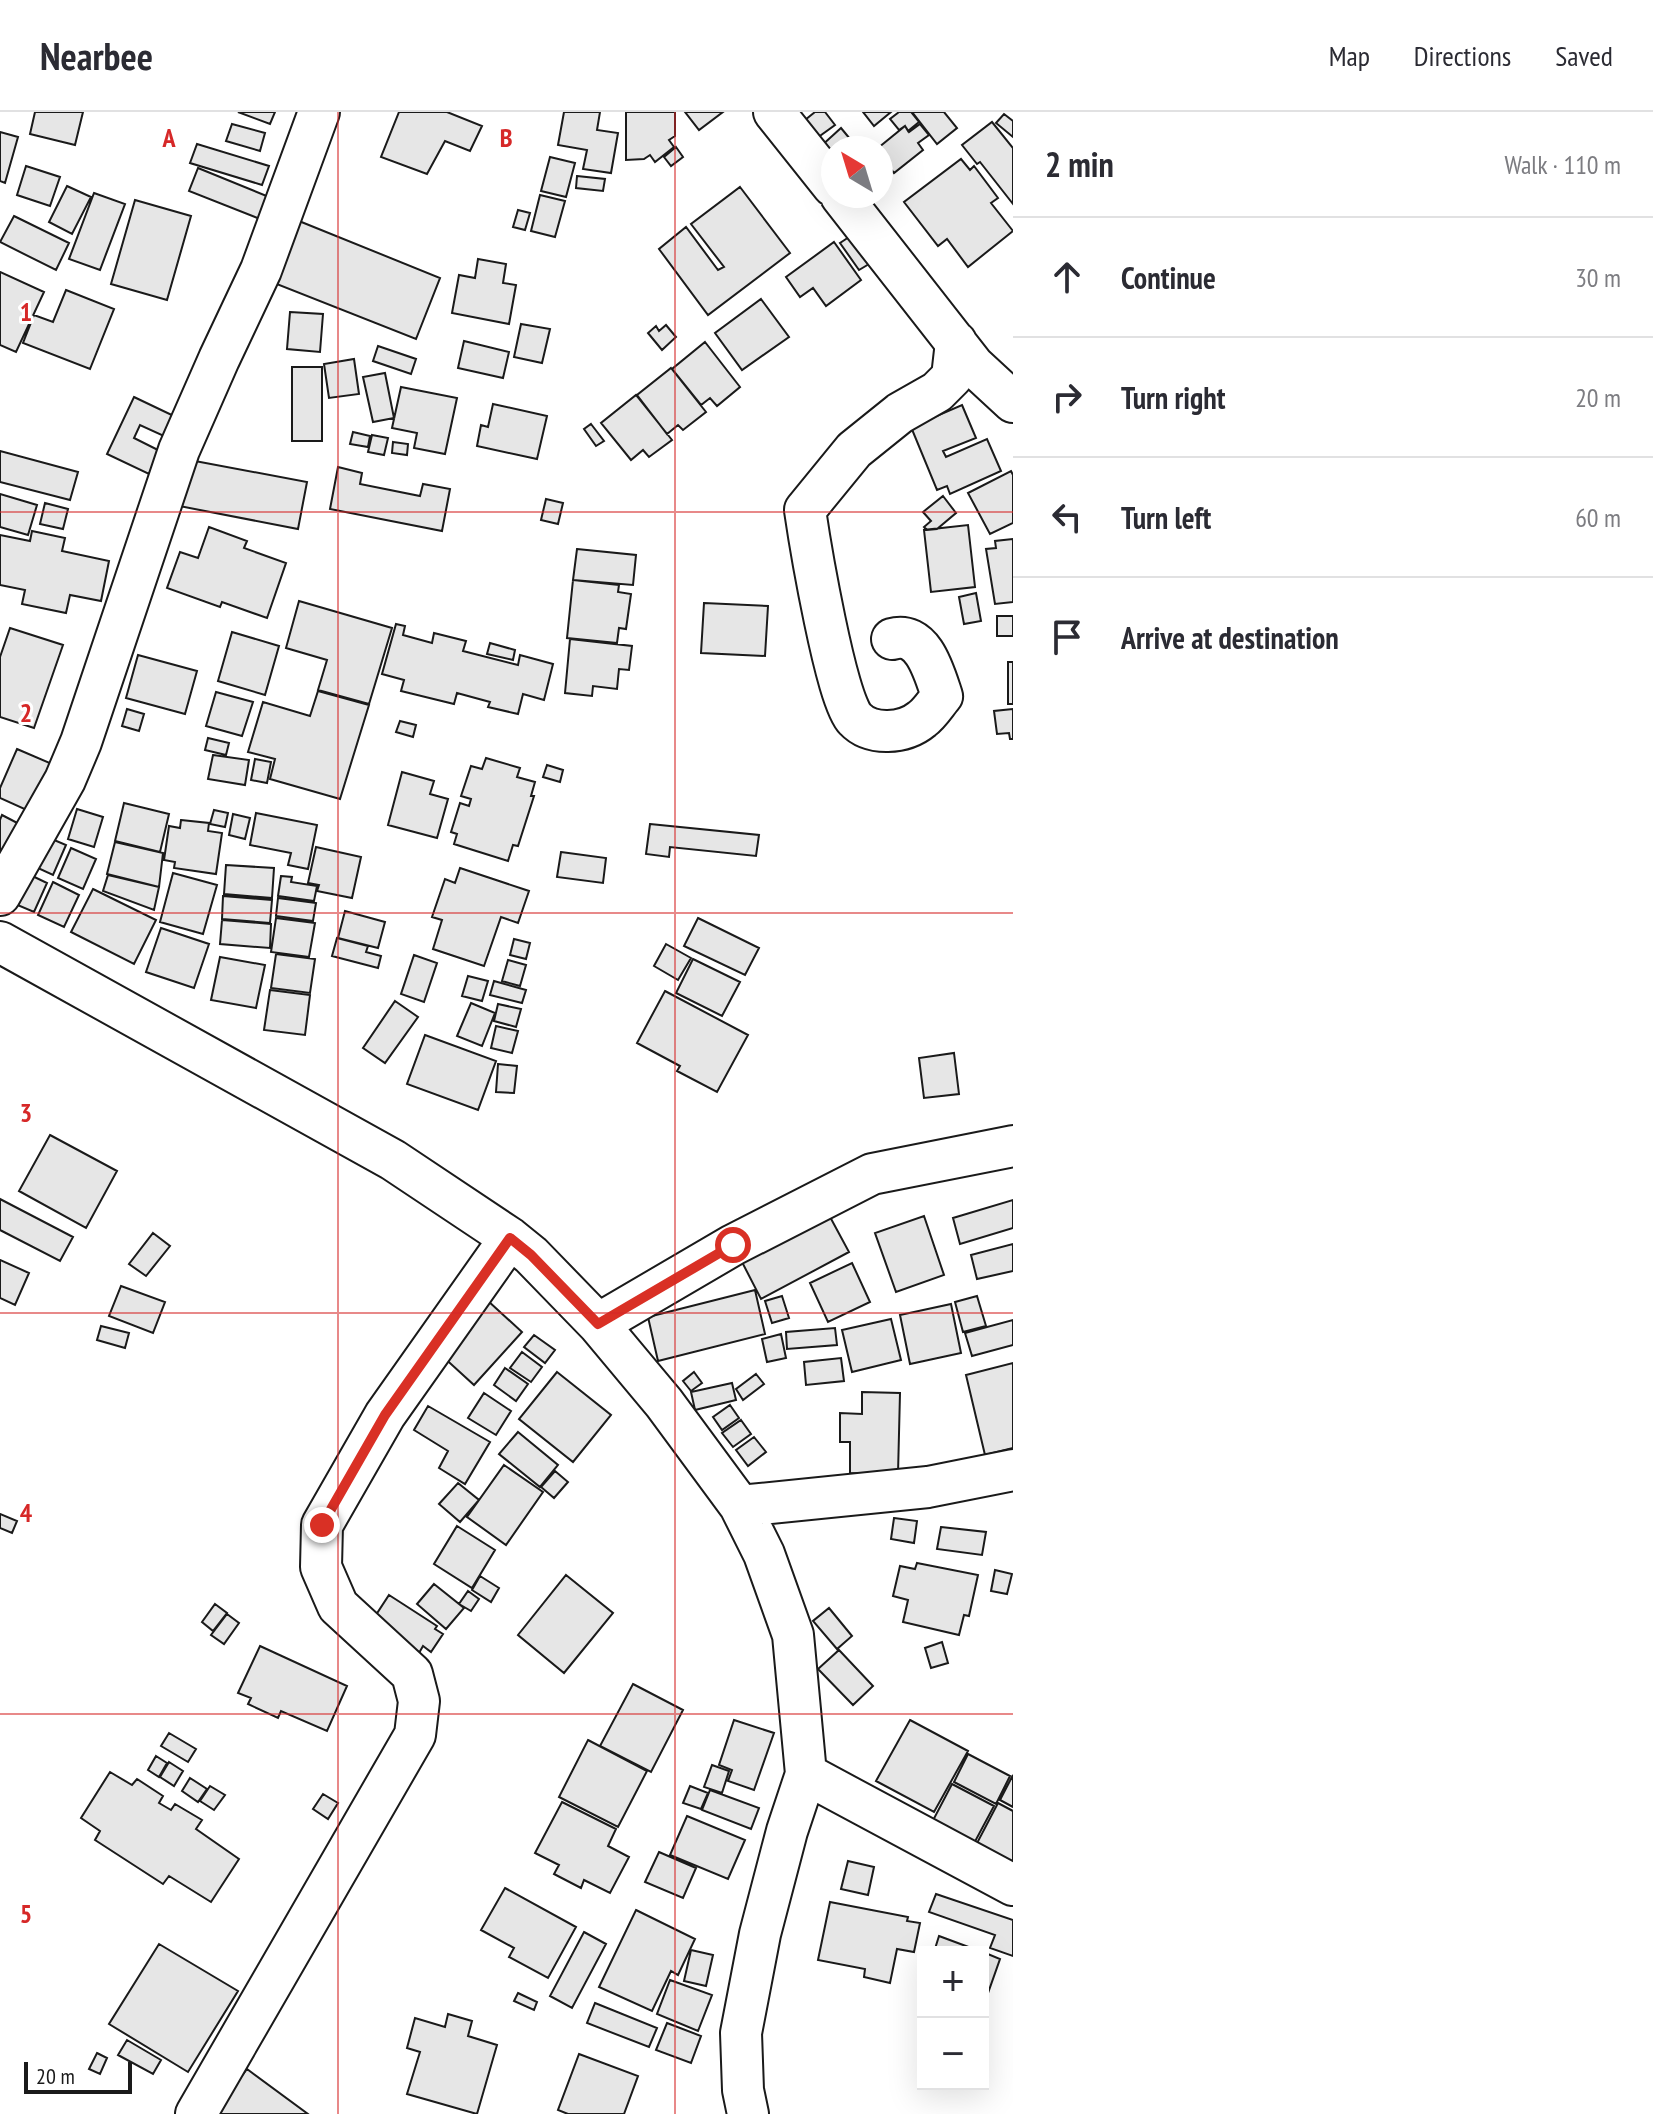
<!DOCTYPE html>
<html lang="en">
<head>
<meta charset="utf-8">
<style>
  body { margin:0; font-family:"PT Sans Narrow",sans-serif; background:#f2f2f3; color:#2b2b33 }
  .controls { position:absolute; right:24px; bottom:24px; display:grid; overflow:hidden; border-radius:0px; box-shadow:0 8px 32px #0002 }
  .controls button { width:72px; height:72px; display:grid; place-items:center; padding:0; border:0; border-bottom:2px solid #e1e1e2; background:#fff; color:#2b2b33; font:40px sans-serif }
  .compass { position:absolute; left:821px; top:24px; width:72px; height:72px; border-radius:50%; background:#fff; box-shadow:0 8px 32px #0002; rotate:322deg }
  .scale { position:absolute; left:24px; bottom:20px; width:108px; box-sizing:border-box; padding-left:8px; border:4px solid #1a1a1a; border-top:0; font-size:22px; line-height:28px; white-space:nowrap; color:#1a1a1a; -webkit-text-stroke:6px #fff; paint-order:stroke }
  .stop { position:absolute; width:24px; height:24px; margin:-18px; border:6px solid #d93025; border-radius:50%; background:#fff }
  .stop.end { background:#d93025; border-color:#fff; box-shadow:0 2px 8px #0008 }
  .list { margin:0; padding:0; list-style:none }
  h2 { display:flex; justify-content:space-between; align-items:center; height:104px; margin:0; padding:0 32px; font-size:34px }
  h2 small { font-size:26px; font-weight:400; color:#7c7c81 }
  .list li { display:grid; grid-template-columns:52px 1fr auto; gap:24px; align-items:center; box-sizing:border-box; height:120px; padding:0 32px; border-top:2px solid #e1e1e2 }
  .list b { display:block; font-size:30px; white-space:nowrap }
  .list em { font-size:26px; font-style:normal; color:#7c7c81 }
  .icon { flex:none; width:44px; height:44px; fill:none; stroke:currentColor; stroke-width:2; stroke-linecap:round; stroke-linejoin:round }
  .map { position:relative; flex:none; width:1013px; height:2002px; overflow:hidden }
  header { display:flex; align-items:center; gap:48px; box-sizing:border-box; height:112px; padding:0 40px; background:#fff; border-bottom:2px solid #e1e1e2 }
  header strong { font-size:38px }
  nav { display:flex; gap:44px; margin-inline-start:auto; font-size:28px }
  main { display:flex }
  aside { flex:1; background:#fff }
  .map>svg:first-child { display:block }
</style>
</head>
<body>
<header>
<strong>Nearbee</strong>
<nav><a>Map</a><a>Directions</a><a>Saved</a></nav>
</header>
<main>
<div class="map">
<svg width="1013" height="2002" viewBox="0 0 1013 2002">
  <rect width="100%" height="100%" fill="#fff"/>
  <!-- building -->
  <path fill="#e6e6e6" stroke="#1a1a1a" stroke-width="2" d="M35 0H83L75 33 30 22Z
    M238 0H275L270 12Z
    M399 0H447L482 14 470 39 445 29 427 62 381 45Z
    M564 0H600L597 18 618 21 611 61 583 57 587 38 558 33Z
    M626 0H675V24L669 28 674 35 655 50 650 43 644 47 626 48Z
    M685 0H723L699 18Z
    M815 0H825L835 13 817 26 800 12Z
    M863 0H891L874 14Z
    M899 0H911L919 10 908 19 905 14 899 18 890 7Z
    M912 0H944L957 16 937 32Z
    M1004 2 1013 9V25L996 11Z
    M992 10 1013 36V92L980 50 977 52 962 33Z
    M232 12 265 21 260 39 226 29Z
    M920 12 929 23 918 31 923 38 894 61 881 45V36H878L905 14 909 20Z
    M841 16 855 33 852 36H833V49L820 35Z
    M0 20 18 25 5 71 0 69Z
    M197 32 269 54 262 73 190 51Z
    M676 35 683 45 671 54 664 45Z
    M550 45 575 51 566 85 541 79Z
    M961 47 970 58 974 54 998 86 991 91 1013 119 968 155 947 127 938 134 904 90Z
    M26 54 60 65 50 94 17 83Z
    M198 56 274 87 265 109 189 79Z
    M577 64 605 67 603 79 576 76Z
    M67 74 91 85 72 122 49 110Z
    M740 75 790 141 708 203 659 137 686 115 718 158 724 155 691 112Z
    M94 81 125 92 100 158 69 147Z
    M540 83 565 89 555 125 531 119Z
    M135 88 191 104 167 188 111 172Z
    M518 98 530 101 525 118 513 115Z
    M14 104 69 131 56 158 0 130Z
    M294 107 440 166 416 227 269 169Z
    M849 125 869 152 859 158 840 131Z
    M834 130 861 168 826 194 813 176 800 185 786 165Z
    M478 147 506 152 503 171 516 173 509 212 452 201 459 163 475 166Z
    M0 160 44 180 16 240 0 233Z
    M66 178 114 197 90 257 23 231 34 203 53 210Z
    M761 187 789 225 742 258 715 221Z
    M290 200 323 202 320 240 287 237Z
    M521 212 550 217 542 251 514 245Z
    M666 213 676 225 662 238 648 221 656 214 659 219Z
    M464 229 509 240 503 266 458 256Z
    M705 230 740 275 717 294 710 286 701 293 672 257Z
    M378 234 416 247 411 262 373 249Z
    M354 247 359 282 329 286 324 252Z
    M292 255H322V329H292Z
    M671 256 706 300 683 318 678 313 667 322 637 283Z
    M385 261 394 306 373 310 363 265Z
    M401 275 457 286 445 342 414 336 417 321 392 316Z
    M636 283 672 328 649 345 643 338 631 348 601 311Z
    M134 285 176 305 166 325 140 313 134 326 160 339 149 362 107 342Z
    M493 292 547 304 537 347 477 334 481 313 488 315Z
    M962 293 976 326 943 339 946 345 987 327 1001 359 950 382 947 374 937 378 911 315Z
    M591 312 604 329 596 334 584 317Z
    M353 320 370 324 368 335 350 332Z
    M372 323 388 326 384 343 368 340Z
    M393 330 408 332 407 343 392 341Z
    M0 339 78 360 70 388 0 370Z
    M179 346 307 370 298 417 169 392Z
    M338 355 362 361 360 372 420 384 423 372 450 377 442 419 330 397Z
    M1011 359 1013 363V411L990 422 968 381Z
    M0 382 37 393 28 423 0 415Z
    M943 384 956 401 937 417 927 418 924 415 931 409 923 400Z
    M546 387 563 391 558 412 541 408Z
    M45 391 68 397 63 417 40 412Z
    M968 413 975 475 931 480 924 418Z
    M209 415 247 429 244 436 286 451 267 506 222 490 220 495 167 476 180 440 198 446Z
    M32 419 65 426 62 439 109 449 101 489 70 483 66 501 22 492 25 478 0 473V423L30 429Z
    M1013 427V490L995 492 986 437 996 436 995 429Z
    M577 437 636 443 633 473 573 468Z
    M573 468 619 473 618 480 631 482 626 517 619 516 617 531 567 526Z
    M976 481 981 509 964 512 959 485Z
    M299 489 392 516 369 592 318 578 327 548 286 536Z
    M704 491 768 494 765 544 701 541Z
    M997 504H1013V524H997Z
    M396 512 405 514 403 523 432 531 434 521 466 529 463 539 518 553 520 543 553 552 544 588 523 582 518 602 488 595 490 590 457 581 454 592 401 579 404 568 382 562Z
    M10 516 63 533 34 616 0 605V545Z
    M232 520 279 534 265 583 218 569Z
    M570 527 632 534 629 558 619 557 617 577 593 574 592 584 565 581Z
    M490 531 515 538 513 548 487 542Z
    M138 543 197 559 185 602 126 586Z
    M1008 550H1013V592H1008Z
    M318 579 369 593 340 687 270 667 275 647 248 640 263 590 310 604Z
    M216 580 253 590 242 624 206 614Z
    M127 597 144 602 139 619 122 614Z
    M1013 597V627H1010L1009 621 997 622 994 599Z
    M400 609 416 613 413 625 396 620Z
    M208 626 229 631 226 643 205 638Z
    M17 637 52 652 31 700 0 686V676Z
    M213 643 249 648 245 673 208 667Z
    M486 646 520 656 517 665 535 670 531 684H534L518 734 513 733 508 749 454 732 457 722 451 720 460 691 469 694 471 687 461 684 471 654 482 657Z
    M255 647 271 650 267 671 251 668Z
    M547 653 563 658 560 670 543 665Z
    M402 660 434 669 430 682 448 687 437 726 388 713Z
    M124 691 169 702 160 740 115 729Z
    M77 697 103 705 94 735 68 727Z
    M214 698 228 701 225 715 210 712Z
    M256 701 317 713 308 757 288 753 291 741 250 733Z
    M233 702 250 706 245 727 229 723Z
    M2 703 25 715 0 762V708Z
    M181 708 209 711 208 719 222 721 216 762 174 756 175 750 164 748 169 714 180 716Z
    M650 712 759 723 756 744 670 735 669 745 646 742Z
    M40 722 66 733 53 763 27 751Z
    M115 730 163 741 159 775 107 762Z
    M316 735 361 745 352 786 317 779 319 773 308 771Z
    M71 736 96 747 83 777 58 766Z
    M561 740 606 746 603 771 557 765Z
    M226 753 274 756 272 786 224 782Z
    M460 756 529 779 518 811 501 805 484 854 433 837 442 808 432 805 445 767 455 771Z
    M22 759 47 771 34 800 8 789Z
    M173 761 217 773 203 822 160 810Z
    M108 763 159 775 154 798 103 779Z
    M281 764 292 765 291 770 317 774 314 789 278 784Z
    M53 770 79 783 64 815 38 803Z
    M93 777 156 808 134 852 71 820Z
    M223 784 272 788 270 811 222 807Z
    M278 786 316 791 313 809 276 804Z
    M345 799 385 810 378 836 338 826Z
    M276 806 315 811 309 845 271 840Z
    M698 806 759 836 745 863 684 834Z
    M222 808 271 812 270 836 220 832Z
    M161 816 209 832 194 876 146 860Z
    M337 826 368 834 366 840 381 844 378 856 332 844Z
    M514 827 530 831 526 847 510 843Z
    M666 832 691 846 678 868 654 854Z
    M276 842 315 847 310 881 271 876Z
    M414 843 437 851 424 890 401 882Z
    M220 845 265 853 256 896 211 888Z
    M693 847 740 870 722 904 676 881Z
    M508 848 526 853 520 874 502 869Z
    M468 864 488 869 482 889 462 884Z
    M494 869 526 878 522 891 490 883Z
    M270 878 310 883 305 923 264 918Z
    M665 879 748 923 717 980 677 959 680 954 637 931Z
    M395 889 418 905 385 951 363 936Z
    M471 891 495 901 482 934 457 924Z
    M498 892 521 897 516 915 494 909Z
    M496 914 518 919 512 941 491 936Z
    M425 923 496 949 478 998 407 972Z
    M954 941 959 982 924 986 919 946Z
    M498 952 517 954 514 981 496 980Z
    M50 1023 117 1059 86 1116 19 1079Z
    M0 1087 73 1125 60 1149 0 1118Z
    M1013 1088V1116L960 1132 953 1106Z
    M829 1103 849 1140 761 1187 742 1150Z
    M924 1104 944 1163 896 1180 875 1121Z
    M153 1121 170 1134 146 1164 129 1152Z
    M1013 1132V1159L977 1167 971 1143Z
    M0 1148 29 1161 15 1193 0 1186Z
    M852 1151 870 1190 828 1210 810 1171Z
    M121 1174 165 1190 153 1221 109 1204Z
    M755 1178 765 1222 658 1249 648 1205Z
    M782 1184 789 1206 772 1211 765 1189Z
    M977 1184 986 1214 963 1220 955 1190Z
    M487 1188 522 1220 474 1273 440 1242Z
    M951 1192 961 1241 910 1252 900 1203Z
    M891 1207 901 1248 852 1260 842 1218Z
    M1013 1208V1233L972 1244 965 1221Z
    M101 1214 129 1221 125 1236 97 1228Z
    M835 1216 837 1233 787 1237 786 1220Z
    M781 1222 786 1246 767 1250 762 1227Z
    M534 1223 555 1238 545 1251 524 1235Z
    M522 1240 542 1255 531 1270 510 1256Z
    M841 1246 844 1269 806 1273 804 1250Z
    M1013 1251V1336L985 1343 966 1263Z
    M505 1256 528 1272 516 1289 494 1273Z
    M557 1260 611 1303 573 1350 519 1307Z
    M694 1260 702 1271 691 1279 683 1269Z
    M756 1262 764 1272 743 1288 736 1277Z
    M732 1271 736 1288 695 1298 691 1280Z
    M862 1280 900 1281 898 1362 850 1361V1330H840V1301L862 1302Z
    M484 1281 511 1299 496 1323 468 1306Z
    M730 1293 739 1306 722 1318 713 1305Z
    M428 1294 490 1330 465 1372 439 1356 448 1339 414 1318Z
    M741 1308 751 1322 733 1335 722 1321Z
    M518 1320 558 1353 540 1375 499 1342Z
    M754 1325 766 1340 748 1354 736 1338Z
    M504 1353 543 1380 506 1433 467 1405Z
    M555 1359 568 1370 554 1386 541 1375Z
    M458 1371 479 1388 460 1410 439 1392Z
    M0 1402 17 1409 12 1421 0 1416Z
    M894 1406 917 1409 914 1431 891 1427Z
    M457 1414 495 1438 472 1476 434 1452Z
    M941 1415 986 1420 982 1443 937 1437Z
    M917 1451 978 1463 969 1504 964 1503 959 1523 903 1510 908 1488 893 1484 900 1454 915 1457Z
    M995 1458 1012 1462 1007 1482 991 1479Z
    M566 1463 613 1501 564 1561 518 1523Z
    M480 1464 499 1476 491 1490 472 1478Z
    M434 1472 464 1496 446 1517 417 1492Z
    M468 1479 479 1487 471 1499 459 1492Z
    M389 1483 437 1514 435 1517 443 1522 431 1540 423 1534 419 1541 372 1509Z
    M215 1492 227 1501 213 1519 202 1510Z
    M829 1496 852 1524 837 1537 813 1509Z
    M227 1502 239 1511 224 1532 211 1523Z
    M942 1530 948 1551 931 1556 925 1536Z
    M260 1534 347 1574 327 1619 281 1599 278 1606 248 1592 251 1586 238 1581Z
    M839 1538 873 1574 853 1593 818 1557Z
    M633 1572 683 1598 651 1660 600 1634Z
    M734 1608 774 1621 754 1678 728 1669 732 1658 719 1653Z
    M910 1608 968 1639 934 1700 876 1669Z
    M169 1621 196 1637 188 1650 161 1634Z
    M588 1628 647 1659 618 1715 559 1685Z
    M968 1642 1010 1664 996 1692 954 1670Z
    M156 1644 167 1651 159 1665 148 1658Z
    M169 1650 183 1659 174 1674 160 1665Z
    M712 1653 729 1659 722 1681 704 1675Z
    M110 1660 132 1673 137 1667 163 1684 159 1691 171 1698 175 1692 202 1708 196 1717 239 1747 211 1790 169 1764 163 1772 95 1728 100 1719 81 1706Z
    M1013 1663V1695L1000 1688Z
    M190 1666 207 1677 198 1690 182 1679Z
    M952 1672 994 1694 971 1737 929 1716Z
    M210 1674 225 1683 214 1698 200 1689Z
    M690 1674 708 1681 701 1697 683 1691Z
    M710 1678 759 1696 751 1717 702 1698Z
    M323 1682 338 1691 328 1707 313 1697Z
    M562 1690 616 1717 608 1734 629 1745 610 1781 584 1768 581 1776 554 1762 559 1753 535 1741Z
    M998 1691 1013 1699V1752L976 1733Z
    M687 1704 745 1728 728 1767 670 1743Z
    M659 1740 696 1756 683 1786 645 1770Z
    M848 1749 874 1755 868 1783 841 1777Z
    M505 1776 576 1815 548 1866 509 1845 514 1836 481 1818Z
    M936 1782 1013 1808V1844L990 1836 995 1823 929 1800Z
    M830 1790 908 1805 907 1809 920 1811 914 1840 897 1837 890 1871 864 1865 865 1857 818 1848Z
    M636 1798 695 1827 678 1863 671 1859 652 1899 599 1875Z
    M584 1820 606 1832 572 1896 550 1884Z
    M939 1824 982 1840H934Z
    M159 1832 238 1879 188 1960 109 1912Z
    M691 1838 713 1843 706 1874 684 1869Z
    M983 1840 1000 1847 988 1881 983 1880Z
    M670 1868 712 1883 698 1919 657 1902Z
    M518 1881 537 1890 534 1898 514 1889Z
    M595 1891 657 1916 649 1935 587 1911Z
    M448 1902 472 1909 468 1924 497 1933 477 2002 407 1982 420 1940 407 1936 415 1906 445 1915Z
    M667 1911 701 1924 691 1951 656 1938Z
    M127 1928 161 1948 153 1962 118 1943Z
    M97 1941 107 1946 100 1962 89 1957Z
    M579 1942 638 1964 624 2002H568L558 1998Z
    M247 1957 308 2002H213Z"/>
  <g fill="none" stroke-linecap="round" stroke-linejoin="round">
    <defs>
      <path id="minor" d="M774 0 833 74
        M841 84 974 254 1013 290
        M892 527C923 518 934 560 942 584 936 591 930 601 922 607 904 622 871 624 855 607 836 588 810 432 805 398L854 338 900 301 937 280 952 265 956 230
        M0 783 65 668 81 630 179 338 219 247 261 158 319 0
        M0 830 393 1048 510 1126 531 1143 598 1212 664 1291 740 1394 764 1442 793 1523 806 1662 787 1719 760 1822 741 1921 743 1978 748 2002
        M598 1212 733 1133 872 1062 1013 1034
        M740 1394 928 1375 1013 1358
        M806 1662 1013 1773
        M196 2002 415 1623 419 1589 412 1562 338 1494 321 1455 322 1413 385 1303 510 1126"/>
    </defs>
    <!-- minor casing -->
    <use href="#minor" stroke="#1a1a1a" stroke-width="44"/>
    <!-- minor -->
    <use href="#minor" stroke="#fff" stroke-width="40"/>
  </g>
  <g fill="none" stroke-linecap="round" stroke-linejoin="round">
    <!-- route -->
    <path stroke="#d93025" stroke-width="10" d="M322 1413 385 1303 510 1126 531 1143 598 1212 733 1133"/>
  </g>
  <!-- grid -->
  <path fill="none" stroke="#d62828" stroke-width="2" stroke-opacity="0.55" d="M338 0V2002M675 0V2002M0 400H1013M0 801H1013M0 1201H1013M0 1602H1013"/>
  <g font-size="26" text-anchor="middle" font-weight="bold" fill="#d62828" stroke="#fff" stroke-width="6" stroke-linejoin="round" paint-order="stroke">
    <text x="169" y="35">A</text>
    <text x="506" y="35">B</text>
    <text x="26" y="209">1</text>
    <text x="26" y="610">2</text>
    <text x="26" y="1010">3</text>
    <text x="26" y="1410">4</text>
    <text x="26" y="1811">5</text>
  </g>
</svg>
<div class="controls">
<button>+</button>
<button>−</button>
</div>
<svg class="compass" viewBox="-18 -18 36 36"><path d="M0-13l5 13h-10z" fill="#e53935"/><path d="M0 13l5-13h-10z" fill="#7c7c81"/></svg>
<div class="scale">20 m</div>
<div class="stop" style="left:733px;top:1133px"></div>
<div class="stop end" style="left:322px;top:1413px"></div>
</div>
<aside>
<h2>2 min<small>Walk · 110 m</small></h2>
<ul class="list">
<li><svg class="icon" aria-label="ahead" viewBox="0 0 24 24"><path d="M12 20V5M6 11l6-6 6 6"/></svg><div><b>Continue</b></div><em>30 m</em></li>
<li><svg class="icon" aria-label="right" viewBox="0 0 24 24"><path d="M7 20v-9h11M14 6l5 5-5 5"/></svg><div><b>Turn right</b></div><em>20 m</em></li>
<li><svg class="icon" aria-label="left" viewBox="0 0 24 24"><path d="M17 20v-9H6M10 6l-5 5 5 5"/></svg><div><b>Turn left</b></div><em>60 m</em></li>
<li><svg class="icon" aria-label="arrive" viewBox="0 0 24 24"><path d="M6 21V4h12l-3 4 3 4H6"/></svg><div><b>Arrive at destination</b></div></li>
</ul>
</aside>
</main>
</body>
</html>
